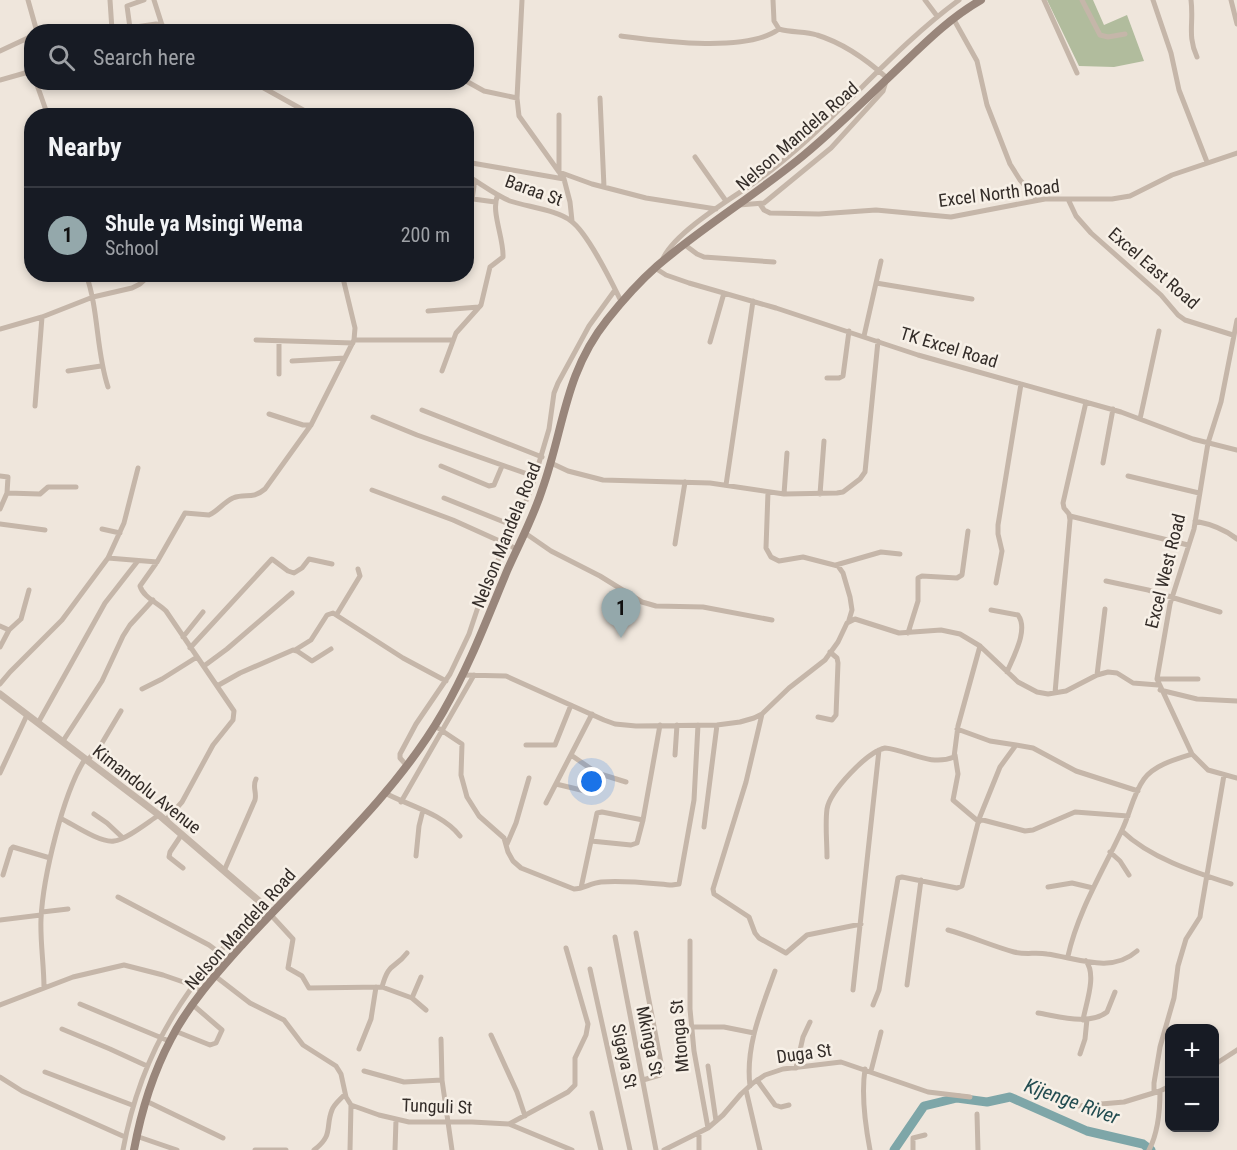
<!DOCTYPE html>
<html lang="en">
<head>
<meta charset="utf-8">
<style>
  body { margin:0; font-family:"Roboto Condensed",sans-serif; background:#242831; color:#f1f3f6 }
  .controls { position:absolute; right:18px; bottom:18px; display:grid; overflow:hidden; border-radius:12px; box-shadow:0 3px 9px #0003 }
  .controls button { width:54px; height:54px; display:grid; place-items:center; padding:0; border:0; border-bottom:2px solid #363941; background:#171b24; color:#f1f3f6; font:30px sans-serif }
  .you { position:absolute; left:592px; top:782px; width:21px; height:21px; margin:-15px; border:4px solid #fff; border-radius:50%; background:#1a73e8; box-shadow:0 0 0 9px #1a73e833 }
  .badge { display:grid; place-items:center; width:39px; height:39px; border-radius:50%; background:#94a8ab; color:#111; font-size:20px; font-weight:700 }
  .pin { position:absolute; translate:-50% -50px; filter:drop-shadow(0 2px 3px #0008) }
  .pin::after { content:''; position:absolute; top:32px; width:21px; height:18px; background:inherit; clip-path:polygon(0 0,100% 0,50% 100%) }
  .list { margin:0; padding:0; list-style:none }
  h2 { display:flex; justify-content:space-between; align-items:center; height:78px; margin:0; padding:0 24px; font-size:26px }
  h2 small { font-size:20px; font-weight:400; color:#9ea1a6 }
  .list li { display:grid; grid-template-columns:39px 1fr auto; gap:18px; align-items:center; box-sizing:border-box; height:96px; padding:0 24px; border-top:2px solid #363941 }
  .list b { display:block; font-size:22px; white-space:nowrap }
  .list p { margin:0; font-size:20px; white-space:nowrap; color:#9ea1a6 }
  .list em { font-size:20px; font-style:normal; color:#9ea1a6 }
  .icon { flex:none; width:33px; height:33px; fill:none; stroke:currentColor; stroke-width:2; stroke-linecap:round; stroke-linejoin:round }
  .map { position:relative; flex:none; width:1237px; height:1150px; overflow:hidden }
  .search { position:absolute; background:#171b24; box-shadow:0 3px 9px #0003; left:24px; top:24px; width:450px; height:66px; display:flex; align-items:center; gap:15px; box-sizing:border-box; padding:0 21px; border-radius:24px; color:#9ea1a6; font-size:22px }
  .panel { position:absolute; background:#171b24; box-shadow:0 3px 9px #0003; left:24px; top:108px; width:450px; height:174px; border-radius:24px }
  .map>svg:first-child { display:block }
</style>
</head>
<body>
<div class="map">
<svg width="1237" height="1150" viewBox="0 0 1237 1150">
  <rect width="100%" height="100%" fill="#efe6dc"/>
  <!-- green -->
  <path fill="#b1bc9d" d="M1047 0H1093L1104 25 1127 15 1144 61 1114 67 1079 66Z"/>
  <g fill="none" stroke-linecap="round" stroke-linejoin="round">
    <!-- river -->
    <path stroke="#7ea6a8" stroke-width="9" d="M894 1150 924 1106 957 1098 987 1102 1010 1097 1087 1131 1143 1144 1151 1150"/>
    <!-- minor -->
    <path stroke="#c5b6a9" stroke-width="5" d="M28 0 37 32
      M110 0 112 30
      M154 0 162 25
      M522 0 517 98 519 116 564 179 570 202 572 221
      M925 0 937 16
      M1044 0 1077 73
      M1082 0 1100 35 1108 37 1125 34
      M1153 0 1171 53 1179 90 1207 162
      M1191 0C1194 23 1187 35 1197 57
      M1231 0 1237 24
      M953 18 977 61 987 105 1010 164 1020 180 1038 200
      M130 28 127 6 144 0
      M54 32 122 29 156 24 162 25 172 32
      M621 36C660 41 747 53 779 29
      M0 51 32 36
      M0 80 32 71
      M466 81 484 91 517 98
      M36 82 48 116
      M253 82 314 116
      M600 98 604 187
      M559 115V172L592 184 646 198 716 209
      M695 157 726 201
      M466 162 564 179
      M466 175C480 183 495 195 510 201 528 207 557 210 571 221 588 233 612 283 622 303
      M466 198 495 202
      M472 199 474 186 472 178
      M1068 199 1076 216 1091 233 1161 295 1178 315 1185 320 1233 335
      M760 204 764 210 770 213 819 214 876 210 951 217 1045 199H1112L1130 196 1172 175 1237 153
      M739 205 764 203 831 148 883 91 887 78C867 60 843 43 817 35 805 31 792 33 779 29L774 21 773 0
      M685 245 697 254 704 257 774 262
      M662 261C671 235 727 201 751 185 828 132 884 55 959 0
      M655 268 666 275 689 283 776 308 918 355 1121 412 1193 439 1237 450
      M86 274C99 311 96 351 108 387
      M876 283 972 299
      M428 311 479 307
      M1237 320 1221 402 1208 443 1194 529 1170 604 1157 679 1192 754 1208 770 1237 778
      M0 329 42 317 93 297 132 288 140 284 151 274
      M864 336 881 261
      M256 340 353 343
      M354 340H452
      M710 342 724 293
      M292 361 345 358
      M68 371 101 366
      M442 371 456 333 481 305 490 267 503 257C504 238 490 210 498 195
      M279 374V341
      M827 378H839L843 376 849 331
      M35 406 42 317
      M422 410 542 457
      M269 414 303 425H311
      M373 417 417 435 536 477
      M1140 419 1159 331
      M551 463 568 471 603 480 710 483 784 494 837 493 843 492 860 479 865 472 878 341
      M1103 463 1113 409
      M441 466 489 486 494 485 502 466
      M0 476 8 477 7 493
      M1128 476 1199 493
      M726 485 753 301
      M372 490 453 520 517 549
      M768 492 766 548 771 557 779 561 803 557 838 566 843 573 850 597 852 610 849 620
      M784 494 787 453
      M820 494 824 441
      M444 498 514 526
      M0 509 7 493 40 494 48 487H76
      M1070 516 1188 545
      M1195 521C1210 524 1225 529 1237 539
      M0 524 45 530
      M102 529 120 533
      M525 533 551 551 600 576 642 602 656 606 703 607 772 620
      M675 544 685 482
      M108 558 157 562
      M836 565 881 552 900 554
      M1106 581 1148 590 1220 612
      M996 583 1002 551 998 534V525L1021 384
      M991 610 1018 615C1029 630 1013 657 1007 672
      M337 614 360 576 358 569
      M0 626 9 630
      M908 633 918 601V578L922 576 957 578 962 575 968 531
      M183 637 203 612
      M0 647 9 630 21 619 29 590
      M190 648 272 559 288 571 294 573 302 568 309 559 332 564
      M295 650 311 640 327 615 333 613 403 658 446 681
      M204 666 227 649 292 593
      M463 675 506 676 604 720 615 724 636 726 717 725 740 722 754 718 762 714 789 688 825 660 838 642 847 623 855 619 899 633 941 630 960 634 980 646 1018 682 1037 692 1048 694 1066 691 1097 675 1108 672 1117 673 1133 683 1158 685
      M1097 675 1105 609
      M1157 679H1198
      M0 684 10 672 62 620 108 558 124 523 138 468
      M217 686 240 673 293 650 297 651 312 661 331 649
      M142 689 162 679 197 657
      M1160 690 1197 699 1237 701
      M1055 693 1070 520 1069 514 1064 508 1063 503 1086 402
      M762 714 746 782 713 889 714 894 749 917 755 933 759 938 786 953 807 935 861 924
      M818 717 832 720 836 715 838 663 837 658 830 652
      M38 723 105 603 137 562
      M435 726 462 744 461 775 467 797 479 816 504 838 508 852 513 861 521 868 574 889C583 889 591 883 601 882 624 880 648 883 672 885L679 884 694 800 698 725
      M957 729 990 741 1016 745
      M63 741 102 681 123 636 130 625 153 600
      M526 745H555L571 705
      M571 755 597 773 626 782
      M675 755 677 725
      M955 755 958 774 953 800 979 822
      M87 761 102 743 121 711
      M407 766 400 758V754L416 724 450 674 469 634 483 592 531 490 549 429 554 393 558 383 589 326 615 290
      M0 773 27 715
      M556 784 585 791
      M385 793C409 806 442 813 460 836
      M401 802 474 675
      M546 803 592 714
      M94 814 107 823 123 838
      M62 819C74 825 100 843 114 841 126 840 148 822 159 815
      M979 819 1025 831 1033 830 1075 812 1128 816
      M165 821 182 802 213 745 233 720 234 711 166 611C158 603 143 597 140 586L157 562 185 513 209 515C218 511 224 502 233 498 246 493 252 500 265 489L311 425 354 340 355 328 342 274
      M704 827 717 725
      M1122 831C1150 858 1194 872 1231 884
      M182 834 170 852 169 857 183 868
      M591 841 631 845 637 843 643 820 660 725
      M507 844 516 823 529 778
      M1110 852 1120 861 1129 875
      M416 856 419 826 423 810
      M827 857C827 841 825 824 827 809 830 791 867 752 885 748 908 750 930 767 954 757L958 726 980 646
      M224 871 255 800C257 792 252 787 256 779
      M3 875 11 849 13 847 50 858
      M1048 887 1072 883 1093 888
      M581 888 597 813 602 812 643 820
      M118 897 209 945 229 960
      M42 912 68 909
      M270 914 293 939 288 968 302 976 309 988 382 987 412 998 426 1010
      M0 920 41 915
      M948 930C970 936 992 946 1014 952 1025 955 1036 952 1047 954 1077 958 1111 974 1137 951
      M636 933 662 1068 660 1075 643 1080
      M615 937 656 1150
      M690 941V1009L694 1051 708 1128
      M1068 956C1078 911 1103 871 1122 830 1130 814 1133 794 1144 779 1154 765 1176 759 1192 754
      M590 969 630 1150
      M215 976 250 1003 284 1020 303 1045 336 1066 341 1074 346 1097 351 1105 379 1115 409 1122H472L509 1124 572 1150
      M907 985 921 880
      M382 987C389 961 394 970 407 953
      M44 988C44 965 40 941 41 919 43 877 63 793 85 759
      M853 990 879 750
      M412 998 421 977
      M80 1004 169 1041
      M0 1005 73 977 124 965 163 975 192 985 202 991
      M873 1005 879 990 898 878 902 877 957 888 962 886 979 819 1000 767 1016 745 1033 748 1076 771 1138 791
      M1038 1013C1058 1016 1089 1026 1107 1012L1115 992
      M1083 1020C1086 1003 1097 975 1086 961
      M692 1027H724L754 1033
      M62 1029 110 1049 147 1066
      M175 1031 210 1045 216 1043 222 1030 193 1005
      M491 1035 517 1092 525 1116
      M441 1039 442 1080 452 1150
      M359 1049 371 1019 376 987
      M1080 1054 1085 1039 1087 1019
      M1214 1065 1237 1050
      M708 1066 716 1121
      M796 1068 803 1037 810 1022
      M865 1069C861 1096 865 1124 870 1150
      M364 1071 404 1082 442 1080
      M871 1071 881 1032
      M45 1072 132 1105
      M0 1077 22 1091 125 1137
      M757 1080 775 1105 781 1107 789 1105
      M750 1086C745 1046 762 1008 775 971
      M746 1090 760 1150
      M1154 1093V1083L1160 1047 1174 998 1178 966 1186 939 1200 917 1201 910 1224 775
      M146 1101 223 1138
      M1078 1106 1124 1102 1160 1091
      M592 1113 601 1150
      M977 1114 978 1150
      M509 1124 568 1092 575 1085V1058L586 1035 588 1024 566 948
      M136 1136 177 1150
      M123 1150C142 1045 191 979 263 904
      M255 1150H286
      M314 1150C334 1135 325 1127 332 1110 334 1104 341 1099 345 1094
      M350 1150 351 1105
      M395 1150 396 1120
      M664 1150 708 1128 723 1115 741 1094 753 1083 765 1075 783 1069 841 1062 928 1092 970 1097
      M699 1150V1133
      M913 1150V1138L925 1135
      M1149 1150C1158 1133 1160 1111 1160 1091L1170 1086"/>
    <!-- tertiary -->
    <path stroke="#c5b6a9" stroke-width="7" d="M0 694 159 815 272 912"/>
    <!-- secondary -->
    <path stroke="#99867b" stroke-width="8" d="M134 1150C141 1112 153 1073 171 1039 189 1004 216 974 242 945 309 871 393 799 443 712 469 667 487 619 507 571 519 544 533 518 542 490 564 429 564 374 607 320 622 301 639 282 657 266 704 226 757 194 804 155 840 125 873 92 907 60 930 38 953 16 981 0"/>
  </g>
  <g text-anchor="middle" dominant-baseline="central" stroke-width="5" stroke-linejoin="round" paint-order="stroke">
    <!-- street labels -->
    <g font-size="18" fill="#332c28" stroke="#f7f0e7">
      <text transform="translate(797 136) rotate(-41)">Nelson Mandela Road</text>
      <text transform="translate(534 190) rotate(20)">Baraa St</text>
      <text transform="translate(999 193) rotate(-7)">Excel North Road</text>
      <text transform="translate(1154 268) rotate(41)">Excel East Road</text>
      <text transform="translate(949 347) rotate(17)">TK Excel Road</text>
      <text transform="translate(506 535) rotate(-68)">Nelson Mandela Road</text>
      <text transform="translate(1165 571) rotate(-76)">Excel West Road</text>
      <text transform="translate(147 789) rotate(38)">Kimandolu Avenue</text>
      <text transform="translate(240 929) rotate(-48)">Nelson Mandela Road</text>
      <text transform="translate(679 1036) rotate(-95)">Mtonga St</text>
      <text transform="translate(650 1041) rotate(78)">Mkinga St</text>
      <text transform="translate(804 1053) rotate(-8)">Duga St</text>
      <text transform="translate(625 1056) rotate(78)">Sigaya St</text>
      <text transform="translate(437 1106) rotate(2)">Tunguli St</text>
    </g>
    <!-- water labels -->
    <g font-size="20" font-style="italic" fill="#224c50" stroke="#f7f0e7">
      <text transform="translate(1072 1101) rotate(20)">Kijenge River</text>
    </g>
  </g>
</svg>
<div class="controls">
<button>+</button>
<button>−</button>
</div>
<div class="you"></div>
<div class="pin badge" style="left:621px;top:638px">1</div>
<div class="search"><svg class="icon" aria-label="search" viewBox="0 0 24 24"><circle cx="10" cy="10" r="6"/><path d="M15 15l6 6"/></svg>Search here</div>
<section class="panel">
<h2>Nearby<small></small></h2>
<ul class="list">
<li><span class="badge">1</span><div><b>Shule ya Msingi Wema</b><p>School</p></div><em>200 m</em></li>
</ul>
</section>
</div>
</body>
</html>
